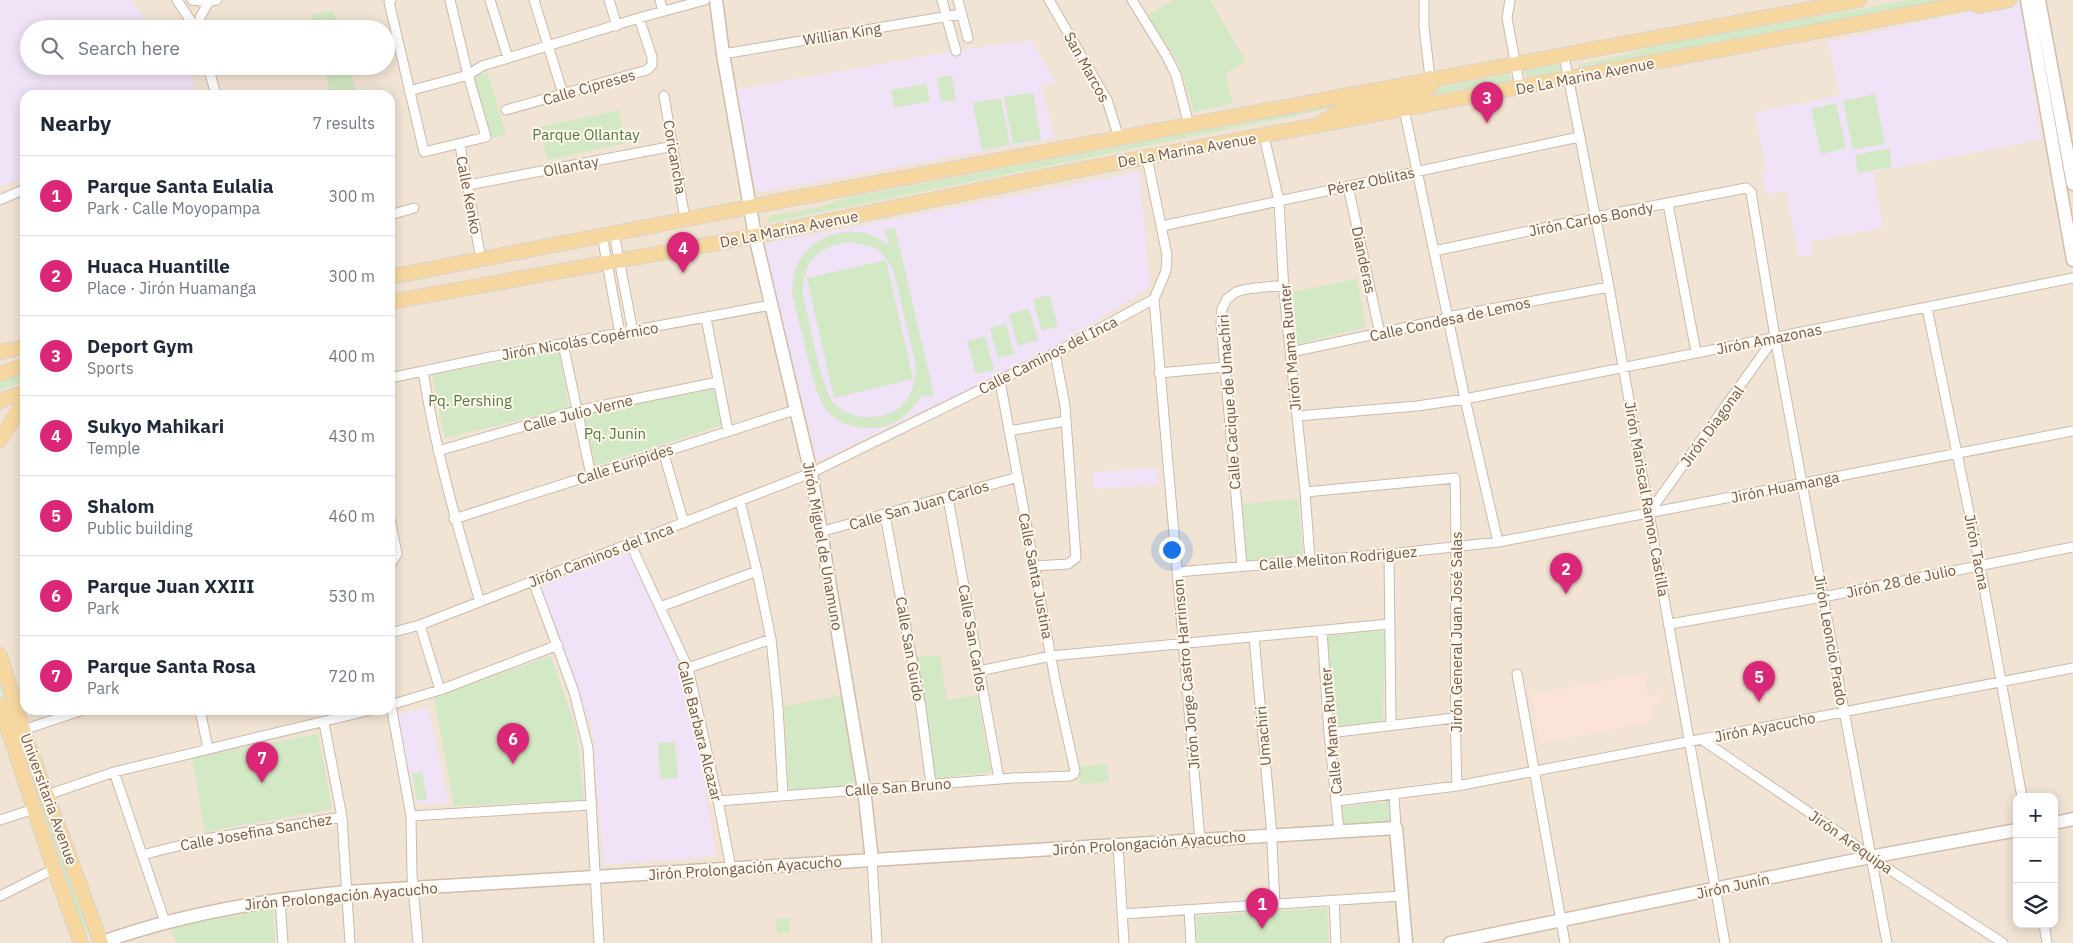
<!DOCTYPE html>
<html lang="en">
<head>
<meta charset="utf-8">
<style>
  body { margin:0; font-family:"IBM Plex Sans",sans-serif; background:#f2f2f3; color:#1f2937 }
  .controls { position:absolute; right:15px; bottom:15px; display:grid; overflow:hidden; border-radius:10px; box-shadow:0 2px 12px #0003 }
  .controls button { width:45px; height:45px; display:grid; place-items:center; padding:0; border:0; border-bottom:1px solid #e0e1e3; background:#fff; color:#1f2937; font:25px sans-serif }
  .you { position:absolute; left:1171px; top:549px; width:18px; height:18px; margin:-12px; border:4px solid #fff; border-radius:50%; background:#1a73e8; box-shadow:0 0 0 8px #1a73e833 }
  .badge { display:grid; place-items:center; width:32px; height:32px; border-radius:50%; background:#db2777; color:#fff; font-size:16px; font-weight:700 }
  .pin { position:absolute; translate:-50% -41px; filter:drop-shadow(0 1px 2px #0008) }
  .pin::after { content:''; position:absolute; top:26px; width:18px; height:15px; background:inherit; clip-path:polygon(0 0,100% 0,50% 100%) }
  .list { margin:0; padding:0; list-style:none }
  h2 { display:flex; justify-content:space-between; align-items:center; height:65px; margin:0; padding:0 20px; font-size:21px }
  h2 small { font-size:16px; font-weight:400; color:#747a83 }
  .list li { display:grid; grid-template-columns:32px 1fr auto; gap:15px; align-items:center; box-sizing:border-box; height:80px; padding:0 20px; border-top:1px solid #e0e1e3 }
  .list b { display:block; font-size:19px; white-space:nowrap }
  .list p { margin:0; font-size:16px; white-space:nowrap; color:#747a83 }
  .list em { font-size:16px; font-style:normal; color:#747a83 }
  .icon { flex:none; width:28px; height:28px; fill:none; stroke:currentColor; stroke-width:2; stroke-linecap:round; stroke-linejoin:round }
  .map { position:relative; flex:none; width:2073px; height:943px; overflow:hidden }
  .search { position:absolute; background:#fff; box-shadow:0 2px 12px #0003; left:20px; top:20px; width:375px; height:55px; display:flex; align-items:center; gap:12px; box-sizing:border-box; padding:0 18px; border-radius:28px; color:#747a83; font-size:19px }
  .panel { position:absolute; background:#fff; box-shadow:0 2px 12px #0003; left:20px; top:90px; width:375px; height:625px; border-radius:15px }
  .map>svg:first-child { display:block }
</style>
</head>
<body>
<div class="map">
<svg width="2073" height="943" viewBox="0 0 2073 943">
  <rect width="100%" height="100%" fill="#fbf3e5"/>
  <!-- residential -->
  <path fill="#f2e4d4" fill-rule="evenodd" d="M0 0H2073V943H0ZM29 29H386V66H29ZM25 95H390V710H25ZM2017 797H2054V924H2017Z"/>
  <!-- commercial -->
  <path fill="#fbe3d9" d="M1644 674 1648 697 1661 694 1662 703 1650 705 1652 716 1649 717 1650 722 1540 743 1531 695Z"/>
  <!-- education -->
  <path fill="#f0e2f7" d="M0 0H131L152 29H29V66H190L195 95H25V176L0 187Z
    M2016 2 2021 6 2041 140 1873 172 1883 228 1811 241 1813 254 1799 257 1786 191 1766 194 1762 173 1767 172 1755 113 1840 95 1828 42Z
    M1031 40 1055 81 1041 87 1055 138 761 192 756 189 734 90 956 51Z
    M1139 172 1150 287 1045 353 817 461 764 244Z
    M1157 468 1158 485 1094 489 1093 472Z
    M629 551 679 664 695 720 716 856 604 865 592 729 537 587Z
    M428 708 449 804H417L397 714Z"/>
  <!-- green -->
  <path fill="#d3e8c4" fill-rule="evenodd" d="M1174 0H1210L1246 61 1225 74 1233 103 1194 112 1178 62 1148 15Z
    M1912 0H1942L1578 68V65L1637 52 1650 46Z
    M333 10 338 29H316L312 15Z
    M1560 64 1561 71 1527 77 1525 76V71Z
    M324 66H349L355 89 331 95Z
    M487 72 506 134 492 138 473 77Z
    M1509 74 1511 81 1437 94 1436 88Z
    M952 75 956 100 941 102 937 78Z
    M926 84 930 101 894 108 891 90Z
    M1421 89V90L768 223 769 216 821 207 845 198Z
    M1033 93 1041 140 1013 144 1004 97Z
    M1875 94 1885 144 1853 150 1843 101Z
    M1001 98 1010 145 982 150 973 103Z
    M1836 103 1846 148 1821 154 1811 109Z
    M619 110 625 143 547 160 540 127Z
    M1889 148 1892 167 1858 173 1855 155Z
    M895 228 934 395 925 397 923 393C911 412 897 428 872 428 823 428 818 398 808 358 803 336 797 315 792 294 793 284 793 273 798 263 810 239 842 226 868 234 875 236 882 241 889 245L885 230ZM850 242 873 247 881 252 893 268 916 366C915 386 910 405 890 413 871 421 847 418 833 402 821 388 808 316 803 295 802 261 818 246 850 242Z
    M886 260 913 379 834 398 807 278Z
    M1357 279 1366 327 1297 344 1293 292Z
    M1049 295 1058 326 1042 331 1033 299Z
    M1029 309 1038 340 1018 346 1009 314Z
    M1006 324 1014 354 998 358 990 328Z
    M985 336 994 370 976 374 967 341Z
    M559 351 569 408 445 438 432 375Z
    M25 373V381L0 390V382Z
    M713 386 722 425 595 466 583 415Z
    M1298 499 1303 555 1247 560 1242 504Z
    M1381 631 1385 633 1383 719 1380 723 1337 727 1334 723 1324 639 1327 636Z
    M940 655 947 700 977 695 991 772 936 778 916 657Z
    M551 656 576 728 584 800 454 806 434 697Z
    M0 660 91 930 85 934 0 691Z
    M843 695 857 785 789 790 784 706Z
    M318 734 332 809 205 832 192 758Z
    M675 742 678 778 660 779 658 743Z
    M1107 764 1109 782 1080 784 1079 767Z
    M422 772 427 799 417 801 412 774Z
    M1390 801 1392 822 1344 827 1342 807Z
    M273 908 275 943H177L170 928Z
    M1327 908 1329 943H1197L1196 916Z
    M790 918V933H777L776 919Z"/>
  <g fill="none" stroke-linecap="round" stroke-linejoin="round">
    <defs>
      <path id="street" d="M177 0 196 29
        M192 0 209 2 217 0
        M391 0 389 2 424 152 486 137 468 75 450 0
        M490 0 508 58
        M534 0 563 94
        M609 0 617 26
        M660 0 663 11
        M942 0 956 51
        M958 0 968 38
        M1049 0 1107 100 1119 138
        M1132 0 1166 55 1176 75 1189 125
        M1424 0V27L1430 78
        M1510 0 1507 18 1520 88
        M199 29 200 17 209 2
        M723 54 961 14
        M1564 55 1609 287 1725 943
        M208 66 216 95
        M409 91 468 75 482 66 639 18 705 0
        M664 96 685 219
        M1404 109 1465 399 1498 542
        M506 110 647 70 652 65V57L639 18
        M1264 136 1279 201 1284 293 1305 492 1310 560
        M460 145 481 259
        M468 185 674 146
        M1348 186 1380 334
        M0 200 25 189
        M1668 204 1696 352
        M390 215 414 208
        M1162 226 1579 137
        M614 233 633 332
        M602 235 620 334
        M1434 251 1595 217 1746 188 1751 192 1775 337 1887 943
        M1154 299 1200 840
        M1927 308 1980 565 2022 797
        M706 318 728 431
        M563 344 591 475
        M1291 352 1441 320 1447 317 1609 287
        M423 371C435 449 457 526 480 602
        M1159 373 1225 367
        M390 378 490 357 771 305
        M1297 416 1417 406 1465 399 2073 278
        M1009 431 1066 421
        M438 451 576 411 718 382
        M663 451 684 523
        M1305 492 1455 478C1458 581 1453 683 1457 786
        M948 498 999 779
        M740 501 757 571 771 639 778 707 783 795
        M1648 514 1775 337
        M885 515 921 708 931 784
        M390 519 397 554 390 565
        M454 519 795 410
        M820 532 1018 477
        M630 543 688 668 718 801 731 868
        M1389 554 1391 724
        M1035 566 1068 564 1076 558 1065 406 1055 353
        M1242 566 1225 367 1221 322 1222 309 1227 299 1236 292 1247 289 1284 285
        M1177 572 1389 554 1498 542 2073 431
        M533 581 574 692 588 748 599 943
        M660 607 757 571
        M1670 624 1823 597 2073 547
        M420 625 440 690
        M1322 631 1329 733 1339 831
        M390 633 420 625 811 473 1055 353 1154 299 1166 271 1167 255 1147 158
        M1254 637 1271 824 1275 904
        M688 668 771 639
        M979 671 1051 656 1389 624
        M1517 674 1565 943
        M390 705 440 690 558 645
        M391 705 411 816 412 875 418 943
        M200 710 208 748
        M324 723 342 817 350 943
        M23 730 83 710
        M1329 733 1454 718
        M1701 739 1841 834 1870 857 2003 943
        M114 772 165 922
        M47 795 114 772 371 710
        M1394 795 1396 828
        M718 801 1013 778 1070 776 1074 774 1075 771 1056 685 1000 381
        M1337 801 1457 786 2073 668
        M411 816 592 805
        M0 820 34 809
        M1118 845 1124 943
        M142 855 205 839 342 817
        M872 860 877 943
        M0 896 54 869
        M280 899 283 943
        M1334 900 1336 943
        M1189 910 1191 943
        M1122 914 1401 896
        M2044 924 2047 943"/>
      <path id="secondary" d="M716 0 723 54 755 236 811 473 864 789 872 860
        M2027 0 2073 260
        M2039 0 2073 184
        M2054 823 2073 819
        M100 943C180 914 262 900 347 892L1396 828 1406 943
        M1450 943 1870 857 2017 830"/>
      <path id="primary" d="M1975 4 1979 6 2009 0
        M1324 121 1344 109 1424 93 1431 87 1430 78
        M390 277 759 205 1859 0
        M390 302 755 236 1073 171 1984 0
        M0 352 25 347
        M0 374 25 365
        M0 401 25 392
        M0 440 25 400
        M0 655 23 730 101 943
        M0 705 54 869 81 943"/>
    </defs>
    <!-- street casing -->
    <use href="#street" stroke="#ccbaac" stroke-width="11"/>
    <!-- secondary casing -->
    <use href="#secondary" stroke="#d1bcac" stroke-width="15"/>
    <!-- primary casing -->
    <use href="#primary" stroke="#d8d1cd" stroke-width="16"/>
    <!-- street -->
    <use href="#street" stroke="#fff" stroke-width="9"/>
    <!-- secondary -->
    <use href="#secondary" stroke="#fff" stroke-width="12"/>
    <!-- primary -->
    <use href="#primary" stroke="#f7d7a0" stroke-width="14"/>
  </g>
  <g text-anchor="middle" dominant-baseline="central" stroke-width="4" stroke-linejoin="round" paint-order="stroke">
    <!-- street labels -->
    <g font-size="15" fill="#735a4b" stroke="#fef7eb">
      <text transform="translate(842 34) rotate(-9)">Willian King</text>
      <text transform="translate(1087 67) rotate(61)">San Marcos</text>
      <text transform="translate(1585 76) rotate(-11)">De La Marina Avenue</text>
      <text transform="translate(589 87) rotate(-16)">Calle Cipreses</text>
      <text transform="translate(1187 150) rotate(-10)">De La Marina Avenue</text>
      <text transform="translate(675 157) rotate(80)">Coricancha</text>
      <text transform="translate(571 166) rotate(-11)">Ollantay</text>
      <text transform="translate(1371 181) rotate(-12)">Pérez Oblitas</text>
      <text transform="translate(469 195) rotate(79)">Calle Kenko</text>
      <text transform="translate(1591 219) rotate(-11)">Jirón Carlos Bondy</text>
      <text transform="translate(789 229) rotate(-11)">De La Marina Avenue</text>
      <text transform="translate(1364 260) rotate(78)">Dianderas</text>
      <text transform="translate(1450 319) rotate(-12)">Calle Condesa de Lemos</text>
      <text transform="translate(1769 339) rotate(-11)">Jirón Amazonas</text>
      <text transform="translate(580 341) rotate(-10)">Jirón Nicolás Copérnico</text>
      <text transform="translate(1290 347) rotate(-95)">Jirón Mama Runter</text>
      <text transform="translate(1048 355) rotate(-27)">Calle Caminos del Inca</text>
      <text transform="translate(1229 402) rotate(-94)">Calle Cacique de Umachiri</text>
      <text transform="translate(578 413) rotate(-14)">Calle Julio Verne</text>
      <text transform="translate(1712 426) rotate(-54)">Jirón Diagonal</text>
      <text transform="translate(625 464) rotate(-18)">Calle Euripides</text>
      <text transform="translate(1785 487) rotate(-11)">Jirón Huamanga</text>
      <text transform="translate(1647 499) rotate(80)">Jirón Mariscal Ramon Castilla</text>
      <text transform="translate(919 505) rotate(-16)">Calle San Juan Carlos</text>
      <text transform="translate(823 546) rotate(80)">Jirón Miguel de Unamuno</text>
      <text transform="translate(1977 552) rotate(79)">Jirón Tacna</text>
      <text transform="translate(601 555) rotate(-21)">Jirón Caminos del Inca</text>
      <text transform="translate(1338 558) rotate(-5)">Calle Meliton Rodriguez</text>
      <text transform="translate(1036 576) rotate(79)">Calle Santa Justina</text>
      <text transform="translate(1901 581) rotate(-12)">Jirón 28 de Julio</text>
      <text transform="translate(1456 632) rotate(-90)">Jirón General Juan José Salas</text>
      <text transform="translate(973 638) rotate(80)">Calle San Carlos</text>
      <text transform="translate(1831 640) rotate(80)">Jirón Leoncio Prado</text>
      <text transform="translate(910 649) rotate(80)">Calle San Guido</text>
      <text transform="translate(1186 674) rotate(-95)">Jirón Jorge Castro Harrinson</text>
      <text transform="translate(1765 727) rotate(-11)">Jirón Ayacucho</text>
      <text transform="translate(700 731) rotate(76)">Calle Barbara Alcazar</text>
      <text transform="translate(1331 731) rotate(-95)">Calle Mama Runter</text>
      <text transform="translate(1263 736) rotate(-95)">Umachiri</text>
      <text transform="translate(898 787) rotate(-4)">Calle San Bruno</text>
      <text transform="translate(49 799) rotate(70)">Universitaria Avenue</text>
      <text transform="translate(256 832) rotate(-10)">Calle Josefina Sanchez</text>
      <text transform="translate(1851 842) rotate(35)">Jirón Arequipa</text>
      <text transform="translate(1149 843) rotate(-4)">Jirón Prolongación Ayacucho</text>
      <text transform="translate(745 868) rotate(-4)">Jirón Prolongación Ayacucho</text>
      <text transform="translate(1733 886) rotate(-12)">Jirón Junín</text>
      <text transform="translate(341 896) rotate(-5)">Jirón Prolongación Ayacucho</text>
    </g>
    <!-- park labels -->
    <g font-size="15" fill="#547844" stroke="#fef7eb">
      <text x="586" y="134">Parque Ollantay</text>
      <text x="470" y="400">Pq. Pershing</text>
      <text x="615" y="433">Pq. Junin</text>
    </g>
  </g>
</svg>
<div class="controls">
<button>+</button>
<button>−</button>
<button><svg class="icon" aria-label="layers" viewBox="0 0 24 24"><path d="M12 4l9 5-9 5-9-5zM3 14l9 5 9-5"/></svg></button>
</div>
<div class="you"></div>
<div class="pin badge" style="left:1262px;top:929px">1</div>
<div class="pin badge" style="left:1566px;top:594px">2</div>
<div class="pin badge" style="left:1487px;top:123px">3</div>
<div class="pin badge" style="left:683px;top:273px">4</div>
<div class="pin badge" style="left:1759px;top:702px">5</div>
<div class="pin badge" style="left:513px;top:764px">6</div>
<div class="pin badge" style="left:262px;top:783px">7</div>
<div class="search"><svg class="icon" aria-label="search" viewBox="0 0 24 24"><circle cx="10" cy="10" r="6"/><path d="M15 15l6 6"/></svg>Search here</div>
<section class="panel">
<h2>Nearby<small>7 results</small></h2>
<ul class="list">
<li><span class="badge">1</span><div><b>Parque Santa Eulalia</b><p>Park · Calle Moyopampa</p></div><em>300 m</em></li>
<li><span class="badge">2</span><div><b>Huaca Huantille</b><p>Place · Jirón Huamanga</p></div><em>300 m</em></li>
<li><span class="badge">3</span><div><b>Deport Gym</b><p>Sports</p></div><em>400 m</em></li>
<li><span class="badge">4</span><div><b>Sukyo Mahikari</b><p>Temple</p></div><em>430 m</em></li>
<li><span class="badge">5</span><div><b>Shalom</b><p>Public building</p></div><em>460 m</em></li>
<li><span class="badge">6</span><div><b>Parque Juan XXIII</b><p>Park</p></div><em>530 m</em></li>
<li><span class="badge">7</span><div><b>Parque Santa Rosa</b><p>Park</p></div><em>720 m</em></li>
</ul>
</section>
</div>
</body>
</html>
